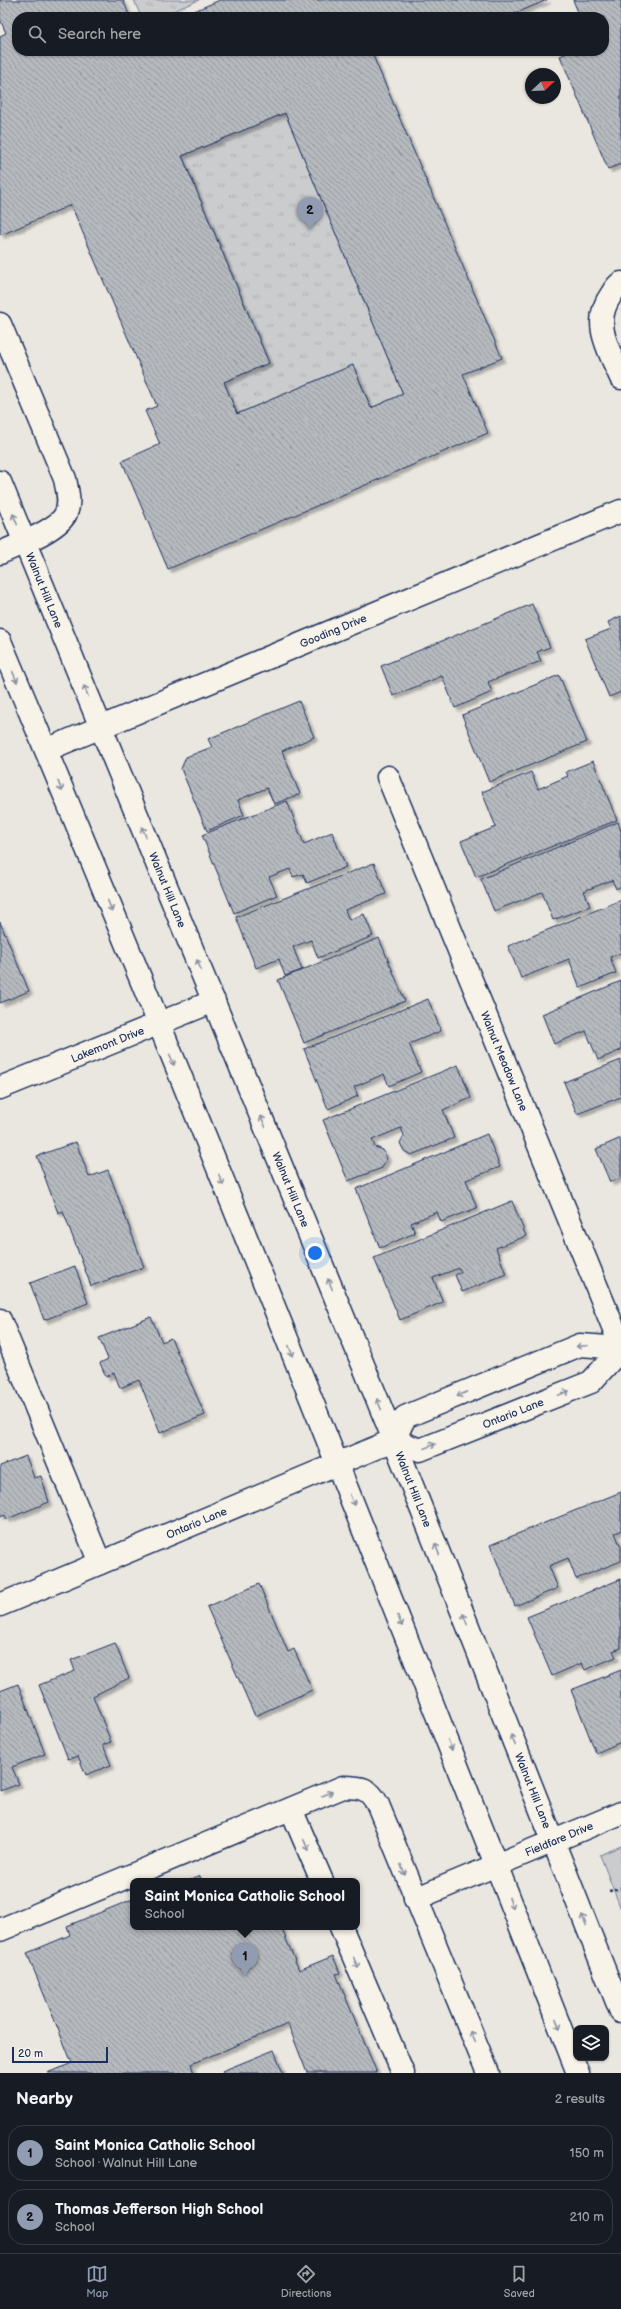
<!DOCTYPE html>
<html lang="en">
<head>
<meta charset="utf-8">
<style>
  body { margin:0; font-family:"Balsamiq Sans",sans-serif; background:#20242c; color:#f1f3f6 }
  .controls { position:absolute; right:12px; bottom:12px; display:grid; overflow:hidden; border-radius:8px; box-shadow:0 1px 3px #0004 }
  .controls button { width:36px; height:36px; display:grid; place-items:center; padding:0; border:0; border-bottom:1px solid #363941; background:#171b24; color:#f1f3f6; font:20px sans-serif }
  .compass { position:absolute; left:525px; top:68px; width:36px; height:36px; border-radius:50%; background:#171b24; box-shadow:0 1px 3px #0004; rotate:67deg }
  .scale { position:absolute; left:12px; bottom:10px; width:96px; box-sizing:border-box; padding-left:4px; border:2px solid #1b2f5e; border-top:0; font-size:11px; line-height:14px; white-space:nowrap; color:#1b2f5e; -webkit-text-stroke:3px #f7f3e8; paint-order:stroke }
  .you { position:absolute; left:315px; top:1253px; width:14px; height:14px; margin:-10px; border:3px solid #fff; border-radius:50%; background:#1a73e8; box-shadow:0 0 0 6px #1a73e833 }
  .badge { display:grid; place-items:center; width:26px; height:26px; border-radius:50%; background:#919bb2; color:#111; font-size:13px; font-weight:700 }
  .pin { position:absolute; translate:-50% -33px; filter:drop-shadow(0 1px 2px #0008) }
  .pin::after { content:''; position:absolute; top:21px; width:14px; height:12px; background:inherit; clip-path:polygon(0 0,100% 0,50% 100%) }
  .popup { position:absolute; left:130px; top:1878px; width:230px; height:52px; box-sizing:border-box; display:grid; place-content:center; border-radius:8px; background:#171b24; filter:drop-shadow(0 1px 3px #0005); font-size:13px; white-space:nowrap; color:#9ea1a6 }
  .popup b { font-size:15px; color:#f1f3f6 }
  .popup::after { content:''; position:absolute; left:50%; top:100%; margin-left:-8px; border:8px solid transparent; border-top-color:#171b24 }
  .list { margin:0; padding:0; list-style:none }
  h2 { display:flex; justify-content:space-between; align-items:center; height:52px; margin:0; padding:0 16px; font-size:17px }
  h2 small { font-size:13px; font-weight:400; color:#9ea1a6 }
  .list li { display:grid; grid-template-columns:26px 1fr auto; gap:12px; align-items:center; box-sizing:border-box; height:56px; margin:0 8px 8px; padding:0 8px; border:1px solid #363941; border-radius:16px }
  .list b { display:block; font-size:15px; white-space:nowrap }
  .list p { margin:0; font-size:13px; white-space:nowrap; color:#9ea1a6 }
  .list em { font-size:13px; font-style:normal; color:#9ea1a6 }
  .icon { flex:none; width:22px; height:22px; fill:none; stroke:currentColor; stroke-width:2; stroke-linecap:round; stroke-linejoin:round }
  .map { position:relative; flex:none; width:621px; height:2073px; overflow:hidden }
  .search { position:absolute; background:#171b24; box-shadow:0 1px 3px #0004; left:12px; right:12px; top:12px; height:44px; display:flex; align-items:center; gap:10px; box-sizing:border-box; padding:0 14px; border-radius:16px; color:#9ea1a6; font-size:15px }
  .sheet { height:180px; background:#171b24 }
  nav { display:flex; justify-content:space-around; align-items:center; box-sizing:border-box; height:56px; border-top:1px solid #363941; background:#171b24; font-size:11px; color:#9ea1a6 }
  nav a { display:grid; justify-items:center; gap:2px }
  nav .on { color:#919bb2 }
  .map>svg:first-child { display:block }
</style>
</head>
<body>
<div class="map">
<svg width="621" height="2073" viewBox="0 0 621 2073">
  <defs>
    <pattern id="grass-tufts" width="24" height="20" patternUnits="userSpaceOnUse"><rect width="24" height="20" fill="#cbcccd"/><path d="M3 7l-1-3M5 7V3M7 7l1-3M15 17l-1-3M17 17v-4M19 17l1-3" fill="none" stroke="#aeb0b2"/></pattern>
    <pattern id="building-back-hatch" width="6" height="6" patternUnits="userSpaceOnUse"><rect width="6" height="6" fill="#b6babf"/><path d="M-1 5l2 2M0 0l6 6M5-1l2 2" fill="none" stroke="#93989e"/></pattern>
    <filter id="shadow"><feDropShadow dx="3.5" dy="3.5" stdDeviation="1" flood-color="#0004"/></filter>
  </defs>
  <rect width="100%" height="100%" fill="#eae7e0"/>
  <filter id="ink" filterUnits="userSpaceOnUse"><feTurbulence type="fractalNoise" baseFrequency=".025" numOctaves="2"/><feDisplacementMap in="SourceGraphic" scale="8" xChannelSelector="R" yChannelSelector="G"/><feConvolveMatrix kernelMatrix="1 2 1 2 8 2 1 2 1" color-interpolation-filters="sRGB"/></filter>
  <g filter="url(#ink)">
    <!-- grass -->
    <path fill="url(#grass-tufts)" stroke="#737e96" d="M134 0H199L159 17H141Z
      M285 113 403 394 371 408 353 365 237 414 224 382 269 363 182 156Z"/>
    <!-- park -->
    <path fill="#cbcccd" stroke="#737e96" d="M621 1846V1909L600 1855Z"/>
    <!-- building -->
    <path fill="url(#building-back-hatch)" stroke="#1b2f5e" fill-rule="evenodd" filter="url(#shadow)" d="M0 0H123L130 17H17V51H371L502 358 463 374 488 433 168 569 122 461 160 444 145 411 157 406 71 205 1 235 0 233V36L6 33 0 19ZM285 113 403 394 371 408 353 365 237 414 224 382 269 363 182 156Z
      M220 0H547L507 17H180Z
      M573 0H621V164L608 169 560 56 572 51H604V17H580Z
      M532 604 550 647 537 652 541 661 488 682 492 692 455 708 442 676 393 696 381 666Z
      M621 616V692L609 697 585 639 611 629 608 622Z
      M559 675 587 742 489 782 462 715Z
      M299 701 314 737 282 751 300 794 274 804 267 788 238 800 244 815 207 831 181 769 186 757 212 747 208 739Z
      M593 761 617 820 476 877 461 841 496 827 482 792 531 772 538 789 568 776 566 772Z
      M287 801 304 844 332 832 346 867 307 883 303 874 293 877 290 869 269 877 277 895 234 913 202 835Z
      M618 822 621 831V886L616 889 612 880 584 891 590 906 553 920 542 892 494 911 481 879Z
      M374 863 386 894 345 910 349 920 364 914 373 936 318 958 311 940 293 947 302 970 285 976 279 959 256 968 236 917Z
      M621 900V953L610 957 616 973 580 988 569 959 521 978 508 946Z
      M0 922 29 991 0 1003Z
      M379 938 405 1001 304 1043 278 980Z
      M621 981V1050L598 1060 586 1031 554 1044 542 1014Z
      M428 999 441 1031 409 1044 421 1072 389 1086 384 1074 354 1087 358 1096 328 1109 304 1049Z
      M621 1060V1097L577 1114 564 1082Z
      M458 1065 471 1098 443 1110 454 1138 411 1155 404 1151 400 1143 404 1135 401 1128 372 1140 375 1147 383 1150 387 1158 382 1168 348 1181 323 1120Z
      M487 1134 500 1167 466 1180 477 1208 441 1222 437 1212 411 1223 415 1233 380 1248 356 1189Z
      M621 1138V1178L610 1182 596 1149Z
      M76 1142 89 1177 108 1170 144 1267 91 1286 63 1211 58 1213 37 1156Z
      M512 1201 526 1236 496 1248 506 1274 462 1292 455 1275 461 1272 459 1268 433 1278 443 1302 400 1320 374 1258Z
      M75 1266 88 1303 44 1320 30 1283Z
      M151 1317 162 1342 171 1338 205 1415 160 1433 139 1380 120 1388 114 1373 106 1377 100 1363 108 1359 99 1338Z
      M26 1456 34 1478 41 1476 49 1502 7 1519 5 1515 0 1517V1466Z
      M621 1492V1531L615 1533 621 1547V1561L576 1579 568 1558 549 1566 558 1588 515 1606 490 1545Z
      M621 1579V1648L613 1651 616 1657 585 1670 582 1663 552 1676 527 1617Z
      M259 1584 288 1652 294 1649 312 1690 255 1716 207 1607Z
      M115 1643 129 1678 93 1696 111 1742 103 1745 111 1765 86 1775 78 1756 68 1759 39 1685 75 1671 71 1660Z
      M621 1670V1742L596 1753 571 1690Z
      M18 1684 45 1754 12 1767 19 1784 0 1791V1691Z
      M200 1876 202 1881H188Z
      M133 1899V1927H281L299 1970 333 1956 340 1973 336 1974 377 2073H307L288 2024 191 2064 194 2073H47L72 2063 27 1953 70 1935 67 1926Z
      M274 2050 283 2073H223L222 2071Z"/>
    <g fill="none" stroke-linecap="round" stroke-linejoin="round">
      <defs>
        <g id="minor">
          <path d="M621 283C616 286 614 290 611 295 591 323 609 350 621 378"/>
          <path d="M0 324 65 479C67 490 71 502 66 513 60 529 16 546 0 553"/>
          <path id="s1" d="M46 750 621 511"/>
          <path id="s2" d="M388 777 621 1346"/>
          <path id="s3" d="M0 1088 214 1001"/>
          <path d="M0 1320 100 1563"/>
          <path id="s4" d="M394 1440 420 1450 591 1382 621 1349"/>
          <path id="s5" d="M0 1605 394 1440 405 1417 417 1412 580 1345 621 1348"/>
          <path d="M291 1809 322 1881"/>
          <path id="s6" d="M415 1899 621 1813"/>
          <path d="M341 1927 403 2073"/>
          <path d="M0 1930 343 1787C362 1787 369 1788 378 1805L488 2073"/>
        </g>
        <g id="major">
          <path id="s7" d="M0 482 394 1440 621 2012"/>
          <path d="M0 641C200 1115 390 1594 578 2073"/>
        </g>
      </defs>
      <!-- minor casing -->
      <use href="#minor" stroke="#1b2f5e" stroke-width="25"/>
      <!-- major casing -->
      <use href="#major" stroke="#1b2f5e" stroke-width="25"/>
      <!-- path -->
      <path stroke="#1b2f5e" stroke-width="2.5" stroke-dasharray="3 3" stroke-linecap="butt" d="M609 1891 621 1889"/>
      <!-- minor -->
      <use href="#minor" stroke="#f7f3e8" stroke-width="22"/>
      <!-- major -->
      <use href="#major" stroke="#f7f3e8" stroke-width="22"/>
    </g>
    <!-- one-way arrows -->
    <defs><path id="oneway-shaft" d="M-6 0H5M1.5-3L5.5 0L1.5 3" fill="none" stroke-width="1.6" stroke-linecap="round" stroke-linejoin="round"/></defs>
    <g stroke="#8991a3">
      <use href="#oneway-shaft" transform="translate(15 519) rotate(-112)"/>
      <use href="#oneway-shaft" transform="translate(15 677) rotate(67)"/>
      <use href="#oneway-shaft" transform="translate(86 691) rotate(-112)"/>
      <use href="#oneway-shaft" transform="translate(60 786) rotate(68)"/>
      <use href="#oneway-shaft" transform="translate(144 832) rotate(-112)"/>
      <use href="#oneway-shaft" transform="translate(110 906) rotate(68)"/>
      <use href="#oneway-shaft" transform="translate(199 965) rotate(-112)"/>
      <use href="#oneway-shaft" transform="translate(172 1060) rotate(68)"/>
      <use href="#oneway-shaft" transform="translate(263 1121) rotate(-112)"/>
      <use href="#oneway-shaft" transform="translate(221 1180) rotate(68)"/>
      <use href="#oneway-shaft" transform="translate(330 1284) rotate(-112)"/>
      <use href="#oneway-shaft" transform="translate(582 1346) rotate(175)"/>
      <use href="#oneway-shaft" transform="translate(291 1351) rotate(68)"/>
      <use href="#oneway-shaft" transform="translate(564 1393) rotate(-22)"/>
      <use href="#oneway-shaft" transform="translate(462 1394) rotate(158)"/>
      <use href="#oneway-shaft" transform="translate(379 1404) rotate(-112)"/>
      <use href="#oneway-shaft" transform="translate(430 1446) rotate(-21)"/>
      <use href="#oneway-shaft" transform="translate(352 1500) rotate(68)"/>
      <use href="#oneway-shaft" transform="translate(437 1549) rotate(-112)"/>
      <use href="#oneway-shaft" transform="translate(465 1619) rotate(-112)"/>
      <use href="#oneway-shaft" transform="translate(400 1621) rotate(68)"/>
      <use href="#oneway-shaft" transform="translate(513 1740) rotate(-112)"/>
      <use href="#oneway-shaft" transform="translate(450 1745) rotate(69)"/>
      <use href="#oneway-shaft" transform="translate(327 1794) rotate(-23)"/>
      <use href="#oneway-shaft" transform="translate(306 1845) rotate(67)"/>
      <use href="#oneway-shaft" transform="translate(403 1870) rotate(69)"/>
      <use href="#oneway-shaft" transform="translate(511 1903) rotate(69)"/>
      <use href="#oneway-shaft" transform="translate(584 1920) rotate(-112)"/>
      <use href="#oneway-shaft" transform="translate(356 1963) rotate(67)"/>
      <use href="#oneway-shaft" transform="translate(558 2024) rotate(69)"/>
      <use href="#oneway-shaft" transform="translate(473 2037) rotate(-113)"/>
    </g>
  </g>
  <g text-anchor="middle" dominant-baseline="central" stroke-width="3" stroke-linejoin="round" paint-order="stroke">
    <!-- street labels -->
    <g font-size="11" fill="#1b2f5e" stroke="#f7f3e8">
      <text stroke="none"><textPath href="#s7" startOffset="117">Walnut Hill Lane</textPath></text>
      <text stroke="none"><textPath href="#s1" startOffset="311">Gooding Drive</textPath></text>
      <text stroke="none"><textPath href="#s7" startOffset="441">Walnut Hill Lane</textPath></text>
      <text stroke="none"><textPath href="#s3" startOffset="116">Lakemont Drive</textPath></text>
      <text stroke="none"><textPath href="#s2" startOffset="307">Walnut Meadow Lane</textPath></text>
      <text stroke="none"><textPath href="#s7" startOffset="765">Walnut Hill Lane</textPath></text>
      <text stroke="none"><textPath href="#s4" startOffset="128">Ontario Lane</textPath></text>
      <text stroke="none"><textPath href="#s7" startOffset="1089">Walnut Hill Lane</textPath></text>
      <text stroke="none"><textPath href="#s5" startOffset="213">Ontario Lane</textPath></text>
      <text stroke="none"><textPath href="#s7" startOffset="1413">Walnut Hill Lane</textPath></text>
      <text stroke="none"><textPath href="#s6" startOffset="156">Fieldfare Drive</textPath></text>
    </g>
  </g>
</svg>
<div class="controls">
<button><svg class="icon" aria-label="layers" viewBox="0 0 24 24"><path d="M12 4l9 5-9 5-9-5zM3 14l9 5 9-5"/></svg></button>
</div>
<svg class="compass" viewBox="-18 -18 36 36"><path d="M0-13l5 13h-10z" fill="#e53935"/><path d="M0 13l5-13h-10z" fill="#9ea1a6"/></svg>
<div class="scale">20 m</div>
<div class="you"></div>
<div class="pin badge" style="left:245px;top:1976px">1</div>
<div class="popup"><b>Saint Monica Catholic School</b>School</div>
<div class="pin badge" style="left:310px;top:230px">2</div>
<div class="search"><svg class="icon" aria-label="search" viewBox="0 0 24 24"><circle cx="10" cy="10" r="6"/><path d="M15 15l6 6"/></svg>Search here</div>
</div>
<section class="sheet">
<h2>Nearby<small>2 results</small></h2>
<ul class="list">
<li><span class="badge">1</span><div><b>Saint Monica Catholic School</b><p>School · Walnut Hill Lane</p></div><em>150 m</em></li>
<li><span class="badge">2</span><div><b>Thomas Jefferson High School</b><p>School</p></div><em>210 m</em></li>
</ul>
</section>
<nav>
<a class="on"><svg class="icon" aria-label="map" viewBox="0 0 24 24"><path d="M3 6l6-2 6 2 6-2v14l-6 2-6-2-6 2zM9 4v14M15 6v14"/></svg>Map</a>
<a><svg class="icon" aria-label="directions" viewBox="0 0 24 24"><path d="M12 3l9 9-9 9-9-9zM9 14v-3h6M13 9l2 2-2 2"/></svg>Directions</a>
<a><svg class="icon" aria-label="saved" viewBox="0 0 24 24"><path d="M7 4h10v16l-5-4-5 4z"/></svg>Saved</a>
</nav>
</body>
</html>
